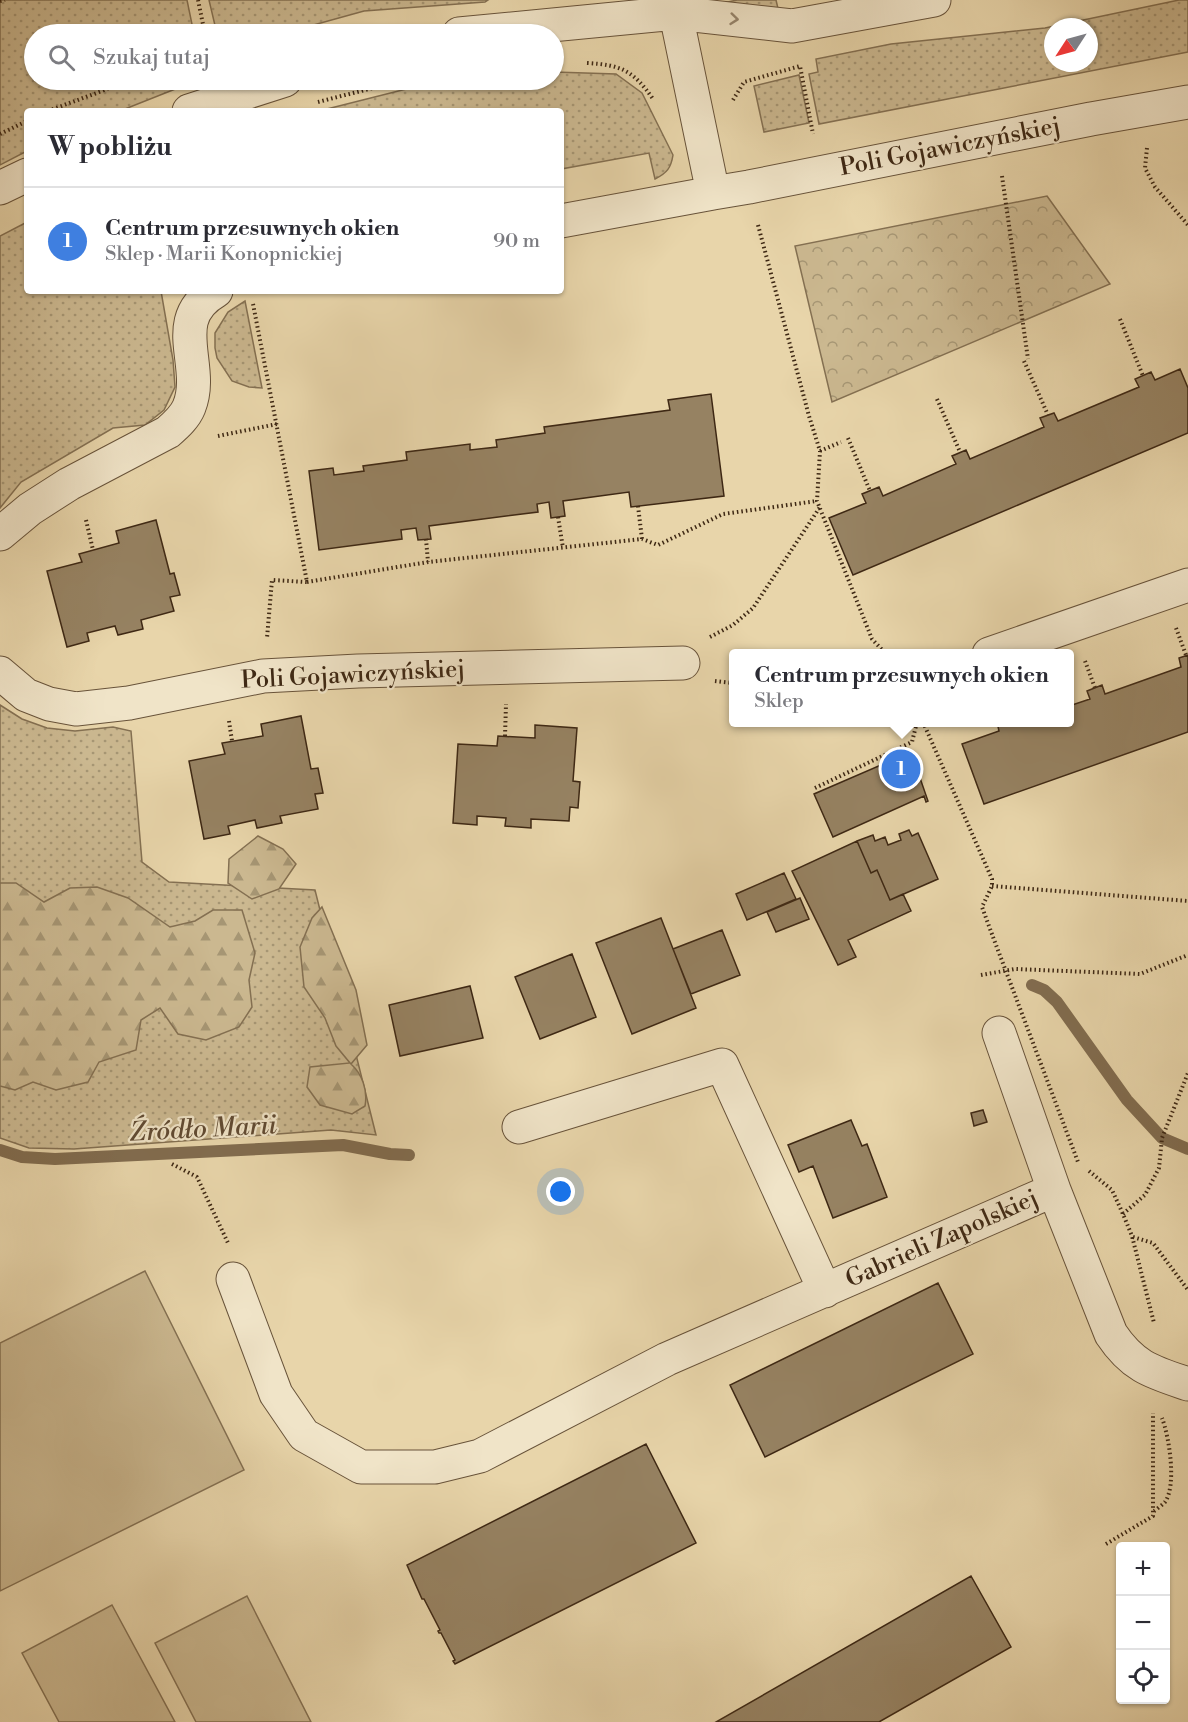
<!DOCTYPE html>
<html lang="pl">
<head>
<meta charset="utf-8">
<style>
  body { margin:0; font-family:"Libre Bodoni",serif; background:#f7f7f7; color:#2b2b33 }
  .controls { position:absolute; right:18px; bottom:18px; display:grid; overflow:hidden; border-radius:6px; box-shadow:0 2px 4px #0004 }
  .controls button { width:54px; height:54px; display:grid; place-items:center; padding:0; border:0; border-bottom:2px solid #e1e1e2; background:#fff; color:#2b2b33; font:30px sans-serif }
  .compass { position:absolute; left:1044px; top:18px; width:54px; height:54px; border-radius:50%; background:#fff; box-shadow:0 2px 4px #0004; rotate:234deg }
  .you { position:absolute; left:561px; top:1192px; width:21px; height:21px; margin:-15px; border:4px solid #fff; border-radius:50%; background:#1a73e8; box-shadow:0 0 0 9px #1a73e833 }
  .badge { display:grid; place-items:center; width:39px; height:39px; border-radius:50%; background:#d93025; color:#fff; font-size:20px; font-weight:700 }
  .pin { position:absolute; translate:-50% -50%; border:3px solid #fff; box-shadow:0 2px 6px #0006 }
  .popup { position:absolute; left:729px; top:649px; width:345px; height:78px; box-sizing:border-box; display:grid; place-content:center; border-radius:6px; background:#fff; filter:drop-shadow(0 2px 4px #0005); font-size:20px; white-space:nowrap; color:#7c7c81 }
  .popup b { font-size:22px; color:#2b2b33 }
  .popup::after { content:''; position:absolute; left:50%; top:100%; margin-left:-12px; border:12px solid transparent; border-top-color:#fff }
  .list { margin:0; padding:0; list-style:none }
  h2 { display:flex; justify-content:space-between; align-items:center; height:78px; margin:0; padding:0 24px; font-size:26px }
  h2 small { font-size:20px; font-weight:400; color:#7c7c81 }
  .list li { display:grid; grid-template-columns:39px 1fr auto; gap:18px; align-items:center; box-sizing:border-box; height:108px; padding:0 24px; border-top:2px solid #e1e1e2 }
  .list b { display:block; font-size:22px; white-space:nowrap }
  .list p { margin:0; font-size:20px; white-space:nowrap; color:#7c7c81 }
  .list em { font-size:20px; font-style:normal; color:#7c7c81 }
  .icon { flex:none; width:33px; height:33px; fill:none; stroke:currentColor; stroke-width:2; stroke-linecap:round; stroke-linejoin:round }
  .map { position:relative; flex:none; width:1188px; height:1722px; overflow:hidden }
  .search { position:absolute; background:#fff; box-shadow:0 2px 4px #0004; left:24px; top:24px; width:540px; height:66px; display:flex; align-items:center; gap:15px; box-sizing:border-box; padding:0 21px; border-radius:33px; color:#7c7c81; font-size:22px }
  .panel { position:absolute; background:#fff; box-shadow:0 2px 4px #0004; left:24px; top:108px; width:540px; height:186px; border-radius:6px }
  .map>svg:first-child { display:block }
</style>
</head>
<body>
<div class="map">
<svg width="1188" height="1722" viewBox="0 0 1188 1722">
  <defs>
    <pattern id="grass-dots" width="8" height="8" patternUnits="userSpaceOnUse" patternTransform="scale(1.5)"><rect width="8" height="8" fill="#cbb890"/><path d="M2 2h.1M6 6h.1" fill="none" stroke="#a69674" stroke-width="1.8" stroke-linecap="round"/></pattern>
    <pattern id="forest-firs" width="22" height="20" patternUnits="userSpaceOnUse" patternTransform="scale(1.5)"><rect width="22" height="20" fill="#cbb890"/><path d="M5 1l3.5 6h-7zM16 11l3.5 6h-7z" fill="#a69674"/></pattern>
    <pattern id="park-crowns" width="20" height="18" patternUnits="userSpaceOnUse" patternTransform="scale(1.5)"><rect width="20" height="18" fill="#cbb890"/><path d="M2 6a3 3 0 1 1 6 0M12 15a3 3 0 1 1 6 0" fill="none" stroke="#a69674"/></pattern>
  </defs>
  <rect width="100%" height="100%" fill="#e8d5aa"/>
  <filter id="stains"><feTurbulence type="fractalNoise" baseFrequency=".00333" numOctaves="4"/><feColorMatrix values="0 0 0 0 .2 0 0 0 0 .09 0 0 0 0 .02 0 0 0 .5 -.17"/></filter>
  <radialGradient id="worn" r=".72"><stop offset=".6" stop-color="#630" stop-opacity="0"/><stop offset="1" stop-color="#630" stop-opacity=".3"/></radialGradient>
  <!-- grass -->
  <path fill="url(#grass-dots)" stroke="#847052" stroke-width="1.5" fill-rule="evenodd" d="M0 0H187L194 34H34V80H198L120 111H27V151L0 165Z
    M209 0H488L485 2 364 11 281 34H217Z
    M737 0H776L780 17 714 5Z
    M1179 0H1188V52L819 124 809 74 818 72 816 59 891 44 1045 28ZM1053 27H1089V63H1053Z
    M554 72 616 74 642 93 673 155C671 168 667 173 655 179L649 153 561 169V111H319L442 80H554Z
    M799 75 809 123 764 132 754 86Z
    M27 222V291H161L173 360 175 387 164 410 145 425 113 428 21 482 0 508V236Z
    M245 301 262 388 249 387 232 381 217 358 215 348V333L228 312Z
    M0 705 22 719 47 728 75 731 113 727 131 731 142 862 169 882 315 890 376 1135 331 1130 74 1149 29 1148 0 1138Z"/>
  <!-- forest -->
  <path fill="url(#forest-firs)" stroke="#847052" stroke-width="1.5" d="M258 836 283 849 296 864 279 889 252 899 228 883 229 859Z
    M0 883H16L44 902 70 888 97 887 128 898 170 927 195 921 213 910H242L255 953 249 980 252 1007 239 1027 206 1040 178 1034 160 1008 141 1020 136 1050 99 1062 88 1082 56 1090 33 1082 15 1090 0 1086Z
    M322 907 356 990 367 1045 351 1064C362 1074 368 1090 365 1106L352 1114 320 1105 307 1087 310 1067 350 1063 336 1046 325 1018 304 987 300 947 312 918Z"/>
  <!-- park -->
  <path fill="url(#park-crowns)" stroke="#847052" stroke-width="1.5" d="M1047 196 1110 284 832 402 795 246Z"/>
  <!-- garden -->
  <path fill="#cbb890" stroke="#847052" stroke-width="1.5" d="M145 1271 244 1470 0 1591V1343Z
    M247 1596 311 1722H196L155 1643Z
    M112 1605 175 1722H59L22 1653Z"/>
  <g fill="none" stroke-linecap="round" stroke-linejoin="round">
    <!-- stream -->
    <path stroke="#816c4f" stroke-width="12" d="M1032 985 1044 990 1057 1002 1127 1100 1162 1138 1188 1149
      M0 1150 22 1157 55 1159 343 1145 390 1154 409 1155"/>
  </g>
  <!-- building -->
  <path fill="#968262" stroke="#3e2814" stroke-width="1.5" d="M1180 369 1188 388V433L853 575 829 518 866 503 862 494 879 487 883 496 956 464 952 456 966 450 970 459 1044 427 1040 418 1054 413 1058 421 1139 387 1135 379 1151 372 1155 380Z
    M711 394 724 496 631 507 629 492 563 501 565 516 551 518 549 502 537 504 538 512 429 526 431 539 418 540 416 528 401 530 402 539 319 550 309 471 333 468 334 475 364 471 363 466 407 460 406 452 470 444V450L497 447 496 440 545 433 544 427 670 410 668 400Z
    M156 520 170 574 174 573 180 595 170 597 174 611 141 620 143 629 118 635 115 626 87 633 89 641 67 647 47 571 82 562 79 554 119 543 116 531Z
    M1188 655V732L984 804 962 744 999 731 997 722H1014L1015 725 1023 722H1069V706L1090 699 1087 691 1102 685 1105 694 1181 667 1179 658Z
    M301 716 311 769 318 768 323 793 315 794 318 809 280 816 282 823 257 828 255 820 228 826 230 834 204 839 189 761 225 754 222 743 263 736 261 724Z
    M535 725 577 728 573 781 580 782 578 808 570 807 569 821 531 819V828L505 826 506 818 477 816V825L453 823 458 744 497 746 498 736 535 738Z
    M911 752 928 801 926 802 924 796 833 837 814 794Z
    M909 830 912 836 918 833 938 879 890 900 877 870 871 873 857 841 873 835 875 841 885 837 888 845 901 840 899 834Z
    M857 841 871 873 877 870 890 900 903 894 911 911 848 940 856 957 838 965 792 871Z
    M784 873 796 899 747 920 736 894Z
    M800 898 809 919 776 932 767 912Z
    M661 918 696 1008 632 1034 596 943Z
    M722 930 740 975 691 994 673 949Z
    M572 954 596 1017 540 1039 515 977Z
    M470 986 483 1038 400 1056 389 1005Z
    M983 1110 987 1122 974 1126 971 1113Z
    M851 1120 862 1146 867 1144 887 1197 833 1218 813 1166 799 1172 788 1145Z
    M938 1283 973 1354 765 1457 730 1385Z
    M646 1444 696 1543 455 1664 453 1661 455 1660 441 1633H439L438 1631 440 1630 424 1599H422L407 1565Z
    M971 1576 1011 1647 879 1722H716Z"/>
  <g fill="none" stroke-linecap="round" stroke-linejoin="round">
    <defs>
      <path id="minor" d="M459 34 676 13 792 26 934 0
        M189 111 285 80
        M0 188 27 175
        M713 193 749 187 1091 119 1188 102
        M561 221 713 193 673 0
        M0 534 30 509 69 484 168 432C176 425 185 417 189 407 206 365 166 320 216 291
        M989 654 1188 585
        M0 673 26 695 49 704 76 709 129 703 263 676 358 671 683 663
        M999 1033 1054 1190
        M519 1127 722 1065 825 1291
        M233 1279 276 1394 304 1435 361 1467H435L480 1456 667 1359 1054 1190 1111 1334C1133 1367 1152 1372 1188 1384"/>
    </defs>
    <!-- minor casing -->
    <use href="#minor" stroke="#68533a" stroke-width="35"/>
    <!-- path -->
    <path stroke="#3e2814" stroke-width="4" stroke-dasharray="1.5 3" stroke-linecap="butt" d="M198 0 205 34
      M0 1 5 0
      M587 63C621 65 633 70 653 99
      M733 100 744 82 800 66 813 134
      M318 102 404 80
      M48 111 102 91 127 80
      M0 134 27 121
      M1147 148 1145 168 1155 187 1188 225
      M1002 176 1028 359
      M758 225 809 416 820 451 817 501 872 639 886 654
      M253 304 307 582 272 580 267 638
      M1120 319 1143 376
      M1024 361 1048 415
      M937 399 960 452
      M218 436 277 424
      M848 438 870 491
      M820 451 841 442
      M638 506 642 539
      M558 517 563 548
      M86 520 93 550
      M426 539 428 562
      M307 582 428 562 642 539 658 545 723 514 817 501
      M1176 628 1186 655
      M710 637 733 625 753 608 820 507
      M1085 661 1095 688
      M715 681 733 683
      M229 721 232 741
      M923 722 992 879V886L982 907 993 937
      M505 736 506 704
      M815 788 912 742 917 722
      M992 886 1188 901
      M981 975 1015 969 1140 974 1188 955
      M172 1164 197 1177 228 1243
      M1089 1171 1112 1190 1123 1214 1132 1236 1154 1323
      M1123 1214 1145 1195 1159 1168 1162 1138 1188 1073
      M1133 1237 1153 1243 1188 1290
      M1154 1511C1157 1509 1162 1505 1165 1502 1177 1485 1169 1436 1162 1418
      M1106 1544 1153 1516V1413"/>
    <!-- minor -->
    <use href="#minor" stroke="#f0e4c8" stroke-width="33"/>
    <!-- path-bridge -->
    <path stroke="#3e2814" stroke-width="4" stroke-dasharray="1.5 3" stroke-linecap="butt" d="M993 937 1078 1162"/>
  </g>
  <!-- one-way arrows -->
  <defs><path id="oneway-chevron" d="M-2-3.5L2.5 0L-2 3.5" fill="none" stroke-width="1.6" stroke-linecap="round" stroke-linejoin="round" transform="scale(1.5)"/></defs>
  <use stroke="#97866e" href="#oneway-chevron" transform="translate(734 19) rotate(6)"/>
  <g text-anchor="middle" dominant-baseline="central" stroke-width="4.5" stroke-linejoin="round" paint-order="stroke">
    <!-- street labels -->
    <g font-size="24" fill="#3e2814" stroke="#f0e4c8">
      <text transform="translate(950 147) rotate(-11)">Poli Gojawiczyńskiej</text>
      <text transform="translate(353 675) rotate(-3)">Poli Gojawiczyńskiej</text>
      <text transform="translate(942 1239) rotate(-24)">Gabrieli Zapolskiej</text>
    </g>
    <!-- water labels -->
    <g font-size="26" font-style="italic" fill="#604a32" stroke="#f0e4c8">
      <text transform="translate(203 1129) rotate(-3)">Źródło Marii</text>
    </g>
  </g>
  <rect width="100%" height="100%" filter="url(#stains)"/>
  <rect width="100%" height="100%" fill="url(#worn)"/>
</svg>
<div class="controls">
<button>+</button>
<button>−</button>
<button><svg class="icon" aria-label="locate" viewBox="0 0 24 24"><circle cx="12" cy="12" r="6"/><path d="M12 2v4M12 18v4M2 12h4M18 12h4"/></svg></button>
</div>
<svg class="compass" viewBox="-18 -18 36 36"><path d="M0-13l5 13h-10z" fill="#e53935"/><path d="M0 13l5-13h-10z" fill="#7c7c81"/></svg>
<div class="you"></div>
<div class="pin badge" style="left:901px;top:769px;background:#3f7fe0">1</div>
<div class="popup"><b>Centrum przesuwnych okien</b>Sklep</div>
<div class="search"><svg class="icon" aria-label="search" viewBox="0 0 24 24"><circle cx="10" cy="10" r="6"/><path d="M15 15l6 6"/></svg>Szukaj tutaj</div>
<section class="panel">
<h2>W pobliżu<small></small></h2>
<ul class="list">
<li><span class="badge" style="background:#3f7fe0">1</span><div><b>Centrum przesuwnych okien</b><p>Sklep · Marii Konopnickiej</p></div><em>90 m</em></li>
</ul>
</section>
</div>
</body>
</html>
